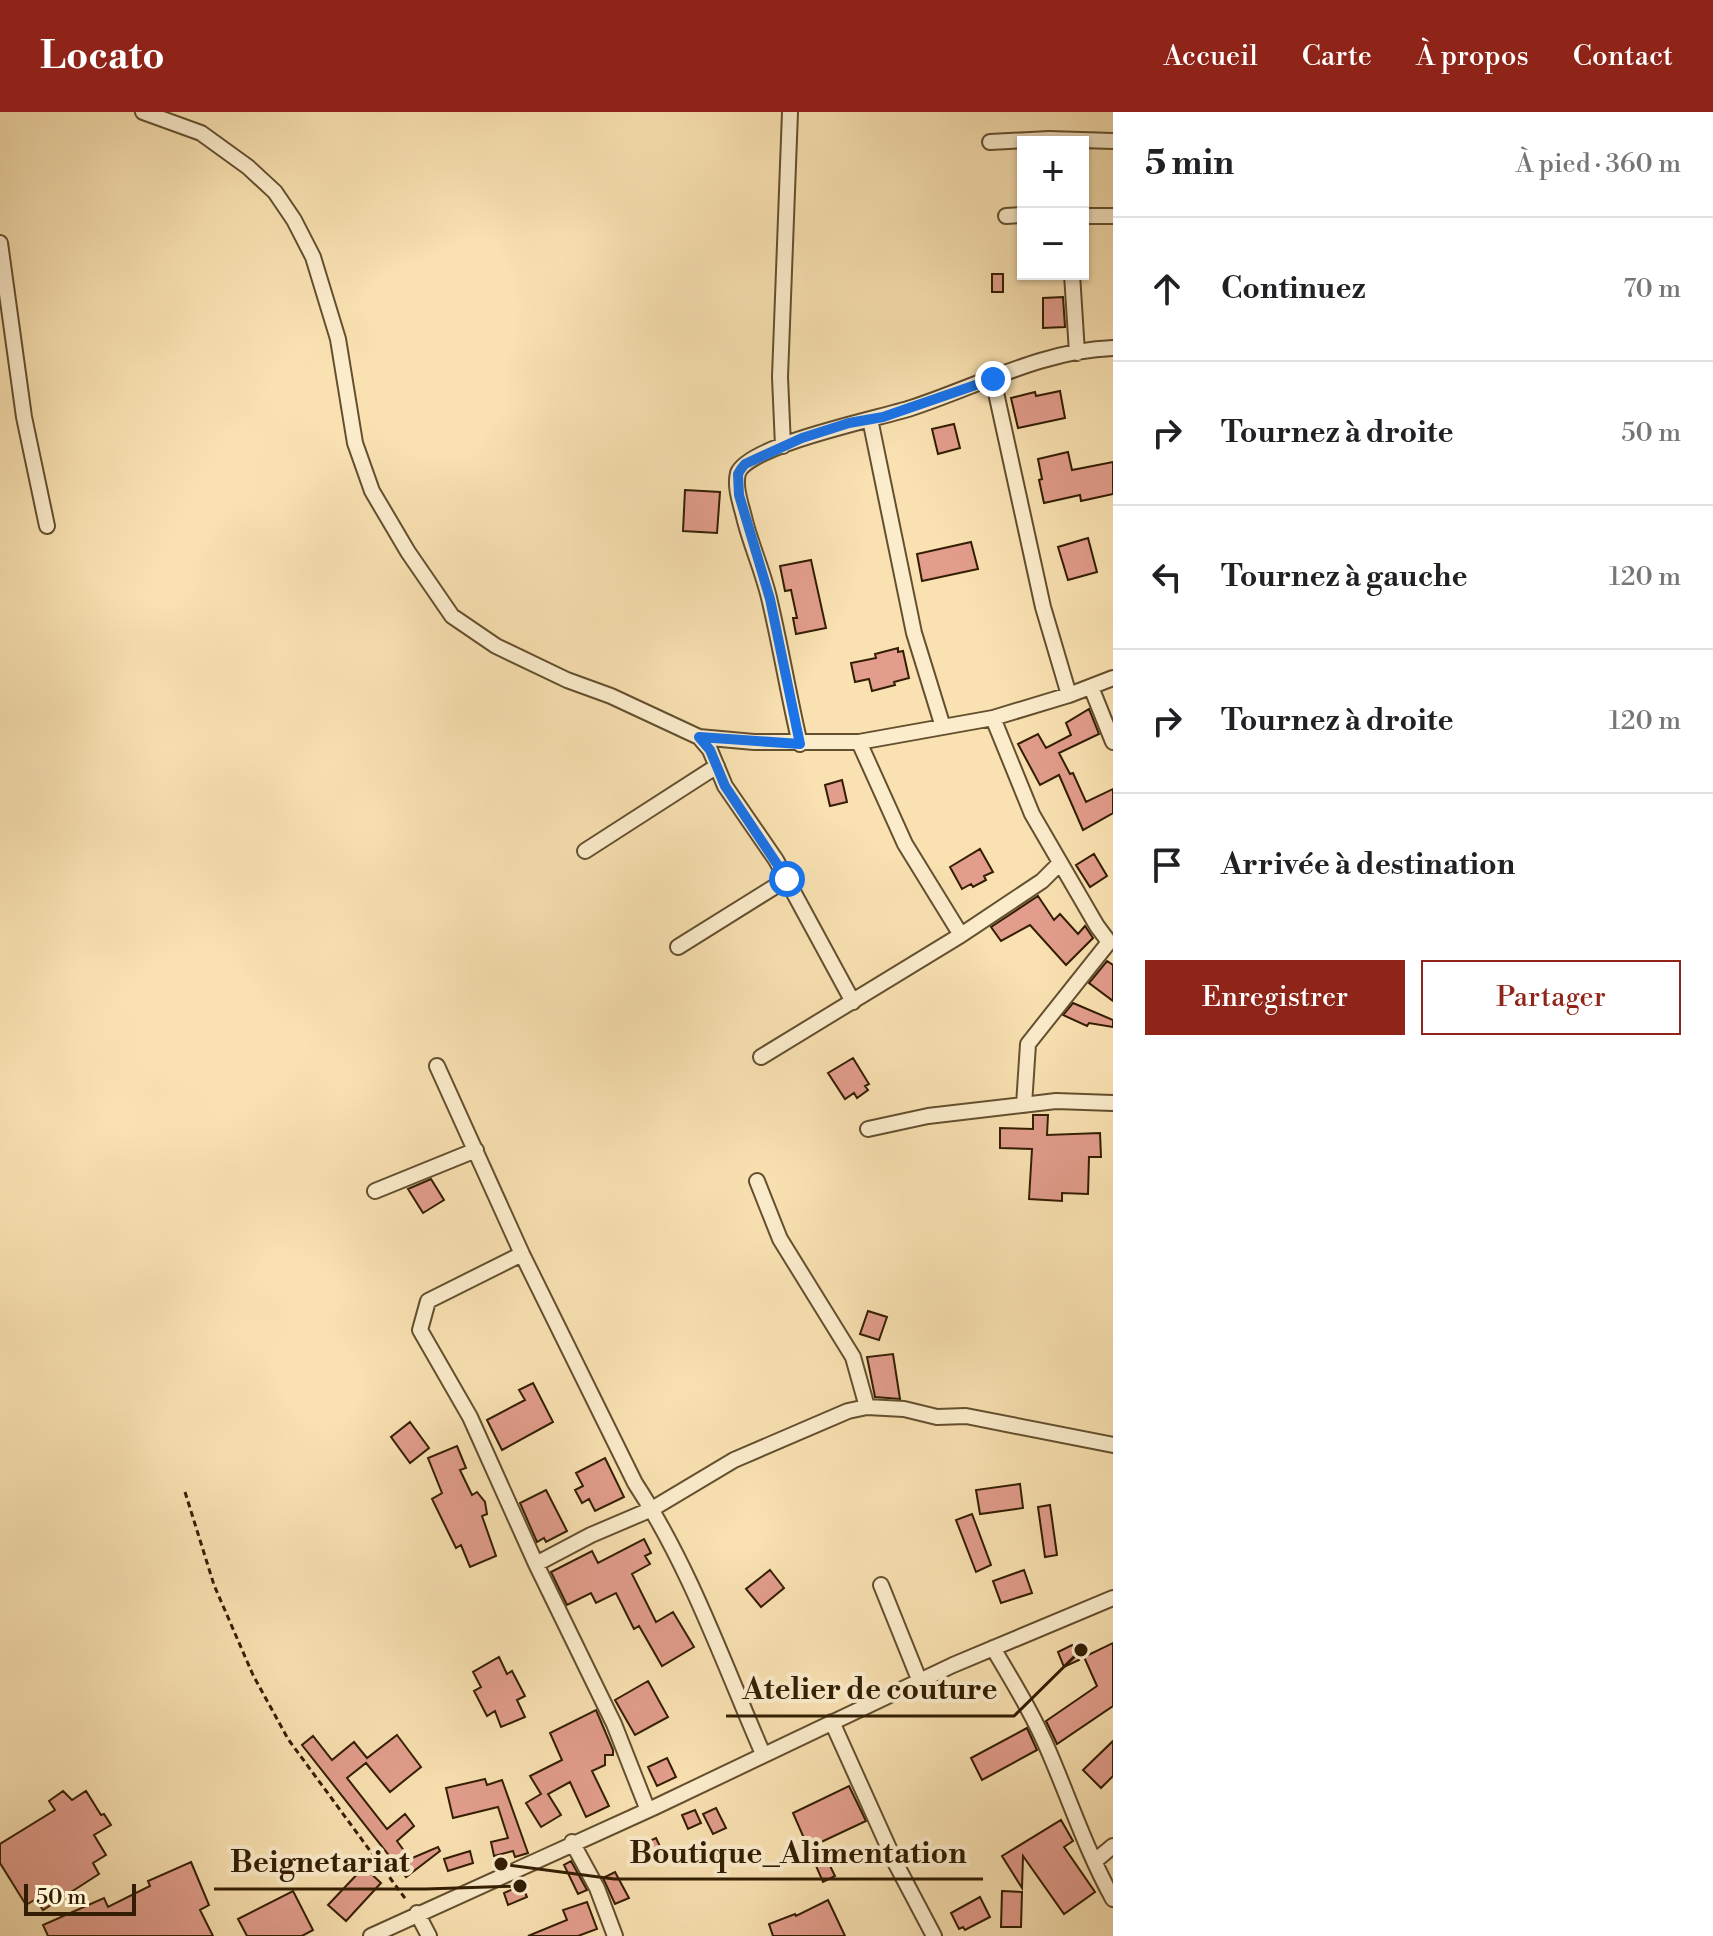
<!DOCTYPE html>
<html lang="fr">
<head>
<meta charset="utf-8">
<style>
  body { margin:0; font-family:"Libre Bodoni",serif; background:#f6f6f6; color:#202124 }
  .controls { position:absolute; right:24px; top:24px; display:grid; overflow:hidden; border-radius:0px; box-shadow:0 2px 6px #0004 }
  .controls button { width:72px; height:72px; display:grid; place-items:center; padding:0; border:0; border-bottom:2px solid #e0e0e0; background:#fff; color:#202124; font:40px sans-serif }
  .scale { position:absolute; left:24px; bottom:20px; width:112px; box-sizing:border-box; padding-left:8px; border:4px solid #331e03; border-top:0; font-size:22px; line-height:28px; white-space:nowrap; color:#331e03; -webkit-text-stroke:6px #fbeccc; paint-order:stroke }
  .stop { position:absolute; width:24px; height:24px; margin:-18px; border:6px solid #1a73e8; border-radius:50%; background:#fff }
  .stop.end { background:#1a73e8; border-color:#fff; box-shadow:0 2px 8px #0008 }
  .list { margin:0; padding:0; list-style:none }
  h2 { display:flex; justify-content:space-between; align-items:center; height:104px; margin:0; padding:0 32px; font-size:34px }
  h2 small { font-size:26px; font-weight:400; color:#757577 }
  .list li { display:grid; grid-template-columns:52px 1fr auto; gap:24px; align-items:center; box-sizing:border-box; height:144px; padding:0 32px; border-top:2px solid #e0e0e0 }
  .list b { display:block; font-size:30px; white-space:nowrap }
  .list em { font-size:26px; font-style:normal; color:#757577 }
  .actions { display:flex; gap:16px; padding:24px 32px }
  .actions a { flex:1; padding:18px 0; border:2px solid #8f2418; border-radius:0px; text-align:center; font-size:28px; color:#8f2418 }
  .actions .main { background:#8f2418; color:#fff }
  .icon { flex:none; width:44px; height:44px; fill:none; stroke:currentColor; stroke-width:2; stroke-linecap:round; stroke-linejoin:round }
  .map { position:relative; flex:none; width:1113px; height:1824px; overflow:hidden }
  header { display:flex; align-items:center; gap:48px; box-sizing:border-box; height:112px; padding:0 40px; background:#8f2418; color:#fff }
  header strong { font-size:38px }
  nav { display:flex; gap:44px; margin-inline-start:auto; font-size:28px }
  main { display:flex }
  aside { flex:1; background:#fff }
  .map>svg:first-child { display:block }
</style>
</head>
<body>
<header>
<strong>Locato</strong>
<nav><a>Accueil</a><a>Carte</a><a>À propos</a><a>Contact</a></nav>
</header>
<main>
<div class="map">
<svg width="1113" height="1824" viewBox="0 0 1113 1824">
  <rect width="100%" height="100%" fill="#f9e1b1"/>
  <filter id="stains"><feTurbulence type="fractalNoise" baseFrequency=".0025" numOctaves="4"/><feColorMatrix values="0 0 0 0 .2 0 0 0 0 .09 0 0 0 0 .02 0 0 0 .5 -.17"/></filter>
  <radialGradient id="worn" r=".72"><stop offset=".6" stop-color="#630" stop-opacity="0"/><stop offset="1" stop-color="#630" stop-opacity=".3"/></radialGradient>
  <!-- building -->
  <path fill="#e29d8c" stroke="#331e03" stroke-width="2" d="M992 162H1003V180H992Z
    M1063 185 1065 215 1043 216V186Z
    M1060 279 1065 306 1018 316 1011 286 1035 280 1036 284Z
    M954 312 960 336 938 342 932 317Z
    M1068 340 1072 358 1113 350V382L1081 389 1080 383 1044 391 1039 368 1042 367 1038 347Z
    M685 378 720 380 717 421 683 419Z
    M1088 426 1097 460 1068 468 1058 435Z
    M971 430 978 457 922 469 917 442Z
    M811 448 826 516 796 522 793 506H797L791 478 785 479 780 454Z
    M898 536V540L903 539 909 566 894 570 895 573 872 579 869 567 855 570 851 551 876 546 875 542Z
    M1089 597 1099 622 1059 641 1070 662 1073 661 1086 690 1113 677V701L1083 718 1059 663 1040 673 1018 632 1038 622 1046 636 1071 623 1066 611Z
    M842 668 847 690 830 694 825 673Z
    M980 737 993 760 984 764 986 768 973 775 971 772 962 777 950 755Z
    M1094 742 1107 764 1090 775 1076 753Z
    M1038 784 1054 808 1060 802 1078 822 1085 814 1093 826 1066 853 1030 813 1001 829 991 815Z
    M1107 849 1113 853V889L1089 871Z
    M1073 891 1113 908V915L1089 911 1087 914 1063 903Z
    M853 946 869 972 865 974 868 978 857 986 854 981 845 987 828 961Z
    M1033 1003H1048L1047 1023 1100 1021 1101 1045H1089L1088 1082 1062 1081V1089L1029 1087 1032 1037 1000 1036V1016L1033 1017Z
    M431 1067 444 1088 423 1101 408 1077Z
    M868 1199 887 1205 879 1228 860 1222Z
    M893 1242 900 1287 875 1285 867 1245Z
    M533 1271 553 1310 502 1338 487 1308 525 1288 519 1278Z
    M410 1310 429 1336 410 1351 391 1325Z
    M457 1334 466 1356 460 1358 472 1383 477 1380 485 1390 487 1402 482 1404 496 1444 470 1455 461 1433 456 1436 432 1387 442 1381 428 1346Z
    M605 1346 624 1385 595 1399 589 1387 582 1391 575 1378 583 1374 576 1361Z
    M1020 1372 1023 1396 980 1402 976 1378Z
    M546 1378 567 1419 546 1430 544 1426 537 1430 520 1391Z
    M1050 1393 1057 1443 1045 1445 1038 1395Z
    M972 1402 991 1453 976 1460 956 1408Z
    M644 1427 651 1441 645 1444 650 1452 632 1462 656 1510 673 1500 694 1535 662 1554 639 1514 634 1517 616 1481 596 1491 591 1481 567 1493 551 1460 592 1439 598 1451Z
    M770 1458 784 1476 761 1495 746 1477Z
    M1024 1458 1032 1481 1001 1491 993 1469Z
    M1113 1531V1594L1057 1632 1046 1609 1097 1574 1084 1545Z
    M1072 1533 1079 1548 1064 1555 1058 1540Z
    M499 1545 507 1562 512 1559 525 1584 517 1588 525 1605 501 1615 495 1599 487 1604 474 1579 481 1575 473 1560Z
    M648 1569 668 1605 635 1623 615 1588Z
    M596 1598 613 1638V1643H605V1653L592 1659 609 1694 586 1705 570 1670 548 1682 561 1703 541 1715 526 1691 541 1682 530 1664 562 1648 550 1621Z
    M1027 1616 1037 1638 982 1668 971 1646Z
    M397 1623 421 1655 390 1680 366 1651 347 1666 387 1717 405 1702 414 1714 397 1729 410 1747 438 1735 440 1739 406 1765 302 1633 313 1624 332 1648 354 1630 367 1646Z
    M1113 1629V1664L1101 1676 1083 1658Z
    M667 1646 676 1665 657 1674 648 1655Z
    M485 1667 487 1673 502 1668 528 1741 515 1745 513 1739 494 1744 491 1730 508 1726 498 1695 453 1706 446 1676Z
    M849 1674 866 1709 819 1731 835 1764 823 1770 793 1701Z
    M63 1679 72 1688 86 1679 101 1703 104 1702 111 1713 94 1723 106 1743 93 1751 99 1762 43 1798 36 1787 26 1793 0 1751V1732L55 1698 49 1689Z
    M716 1696 726 1716 713 1722 703 1702Z
    M695 1698 701 1711 688 1717 682 1703Z
    M1061 1708 1073 1729 1064 1735 1095 1780 1064 1802 1023 1744 1022 1776 1002 1744Z
    M656 1726 664 1743 645 1753 636 1735Z
    M470 1739 473 1751 448 1759 444 1747Z
    M571 1749 587 1778 578 1782 564 1753Z
    M191 1750 209 1793 200 1798 213 1824H48L43 1813 104 1786 108 1795 150 1774 148 1769Z
    M364 1755 381 1771 346 1809 328 1793Z
    M615 1760 629 1786 615 1792 603 1766Z
    M522 1773 527 1785 508 1793 504 1781Z
    M293 1779 313 1818 302 1824H247L238 1807Z
    M1002 1779 1022 1780 1021 1815H1001Z
    M980 1785 990 1805 965 1818 963 1815 959 1817 951 1801Z
    M828 1788 845 1824H773L769 1812 795 1802 796 1804Z
    M587 1790 597 1817 578 1824H528L567 1808 563 1798Z"/>
  <g fill="none" stroke-linecap="round" stroke-linejoin="round">
    <defs>
      <path id="minor" d="M143 0 201 21 248 55 275 80 294 108 313 145 338 227 355 331 372 379 408 440 452 504 496 534 567 568 611 584 699 625 754 630H859L993 606 1069 583 1113 566
        M990 30 1049 27 1113 29
        M1006 104 1023 103
        M1083 104H1113
        M0 131 24 305 47 414
        M1072 162 1077 241
        M993 267 1043 495 1069 583
        M870 307 914 521 943 615
        M783 334 780 265 790 0
        M1091 575 1113 630
        M993 606 1032 702 1097 814 1109 830 1028 932 1024 993
        M699 625 710 638 725 674 776 748 853 890
        M859 630 905 732 961 823
        M800 632C789 585 781 537 770 490 764 462 752 436 745 409 742 395 734 376 738 361 748 333 881 306 911 296 976 275 1043 238 1113 236
        M585 739 717 654
        M678 835 787 767
        M761 945 961 823 1042 769 1060 751
        M437 954 522 1142 635 1371C690 1455 723 1550 763 1642
        M868 1017 928 1004 1056 989 1113 991
        M757 1069 780 1127 853 1245 867 1295
        M375 1079 476 1038
        M522 1142 428 1189 420 1218 470 1305 536 1452 591 1423 652 1397 734 1348 848 1299 867 1295 904 1297 937 1305 966 1304 1113 1333
        M536 1452 614 1612 647 1696
        M881 1473 920 1570
        M993 1536C1013 1570 1034 1604 1049 1640 1070 1689 1087 1740 1113 1787
        M832 1610 896 1752 934 1824
        M572 1730 597 1776 615 1824
        M1095 1749 1113 1734
        M417 1801 429 1824
        M371 1824 655 1695 953 1553 1113 1486"/>
    </defs>
    <!-- minor casing -->
    <use href="#minor" stroke="#644f2e" stroke-width="18"/>
    <!-- path -->
    <path stroke="#331e03" stroke-width="3" stroke-dasharray="6 4" stroke-linecap="butt" d="M185 1380 214 1473 253 1563 288 1627 407 1789"/>
    <!-- minor -->
    <use href="#minor" stroke="#fbeccc" stroke-width="14"/>
  </g>
  <g fill="none" stroke-linecap="round" stroke-linejoin="round">
    <!-- route -->
    <path stroke="#1a73e8" stroke-width="10" d="M787 767 725 674 710 638 699 625 800 632 770 487 739 383 738 362 741 357 745 352 802 326 849 311 883 305 993 267"/>
  </g>
  <!-- callouts -->
  <path fill="none" stroke="#331e03" stroke-width="3" d="M1081 1538L1014 1604H726M501 1752L614 1767H983M520 1774L426 1777H214"/>
  <g fill="#331e03" stroke="#fbeccc" stroke-width="3">
    <circle cx="1081" cy="1538" r="8"/>
    <circle cx="501" cy="1752" r="8"/>
    <circle cx="520" cy="1774" r="8"/>
  </g>
  <g font-size="30" text-anchor="middle" font-weight="bold" fill="#331e03" stroke="#fbeccc" stroke-width="8" stroke-linejoin="round" paint-order="stroke">
    <text x="870" y="1587">Atelier de couture</text>
    <text x="798" y="1751">Boutique_Alimentation</text>
    <text x="320" y="1760">Beignetariat</text>
  </g>
  <rect width="100%" height="100%" filter="url(#stains)"/>
  <rect width="100%" height="100%" fill="url(#worn)"/>
</svg>
<div class="controls">
<button>+</button>
<button>−</button>
</div>
<div class="scale">50 m</div>
<div class="stop" style="left:787px;top:767px"></div>
<div class="stop end" style="left:993px;top:267px"></div>
</div>
<aside>
<h2>5 min<small>À pied · 360 m</small></h2>
<ul class="list">
<li><svg class="icon" aria-label="ahead" viewBox="0 0 24 24"><path d="M12 20V5M6 11l6-6 6 6"/></svg><div><b>Continuez</b></div><em>70 m</em></li>
<li><svg class="icon" aria-label="right" viewBox="0 0 24 24"><path d="M7 20v-9h11M14 6l5 5-5 5"/></svg><div><b>Tournez à droite</b></div><em>50 m</em></li>
<li><svg class="icon" aria-label="left" viewBox="0 0 24 24"><path d="M17 20v-9H6M10 6l-5 5 5 5"/></svg><div><b>Tournez à gauche</b></div><em>120 m</em></li>
<li><svg class="icon" aria-label="right" viewBox="0 0 24 24"><path d="M7 20v-9h11M14 6l5 5-5 5"/></svg><div><b>Tournez à droite</b></div><em>120 m</em></li>
<li><svg class="icon" aria-label="arrive" viewBox="0 0 24 24"><path d="M6 21V4h12l-3 4 3 4H6"/></svg><div><b>Arrivée à destination</b></div></li>
</ul>
<div class="actions"><a class="main">Enregistrer</a><a>Partager</a></div>
</aside>
</main>
</body>
</html>
